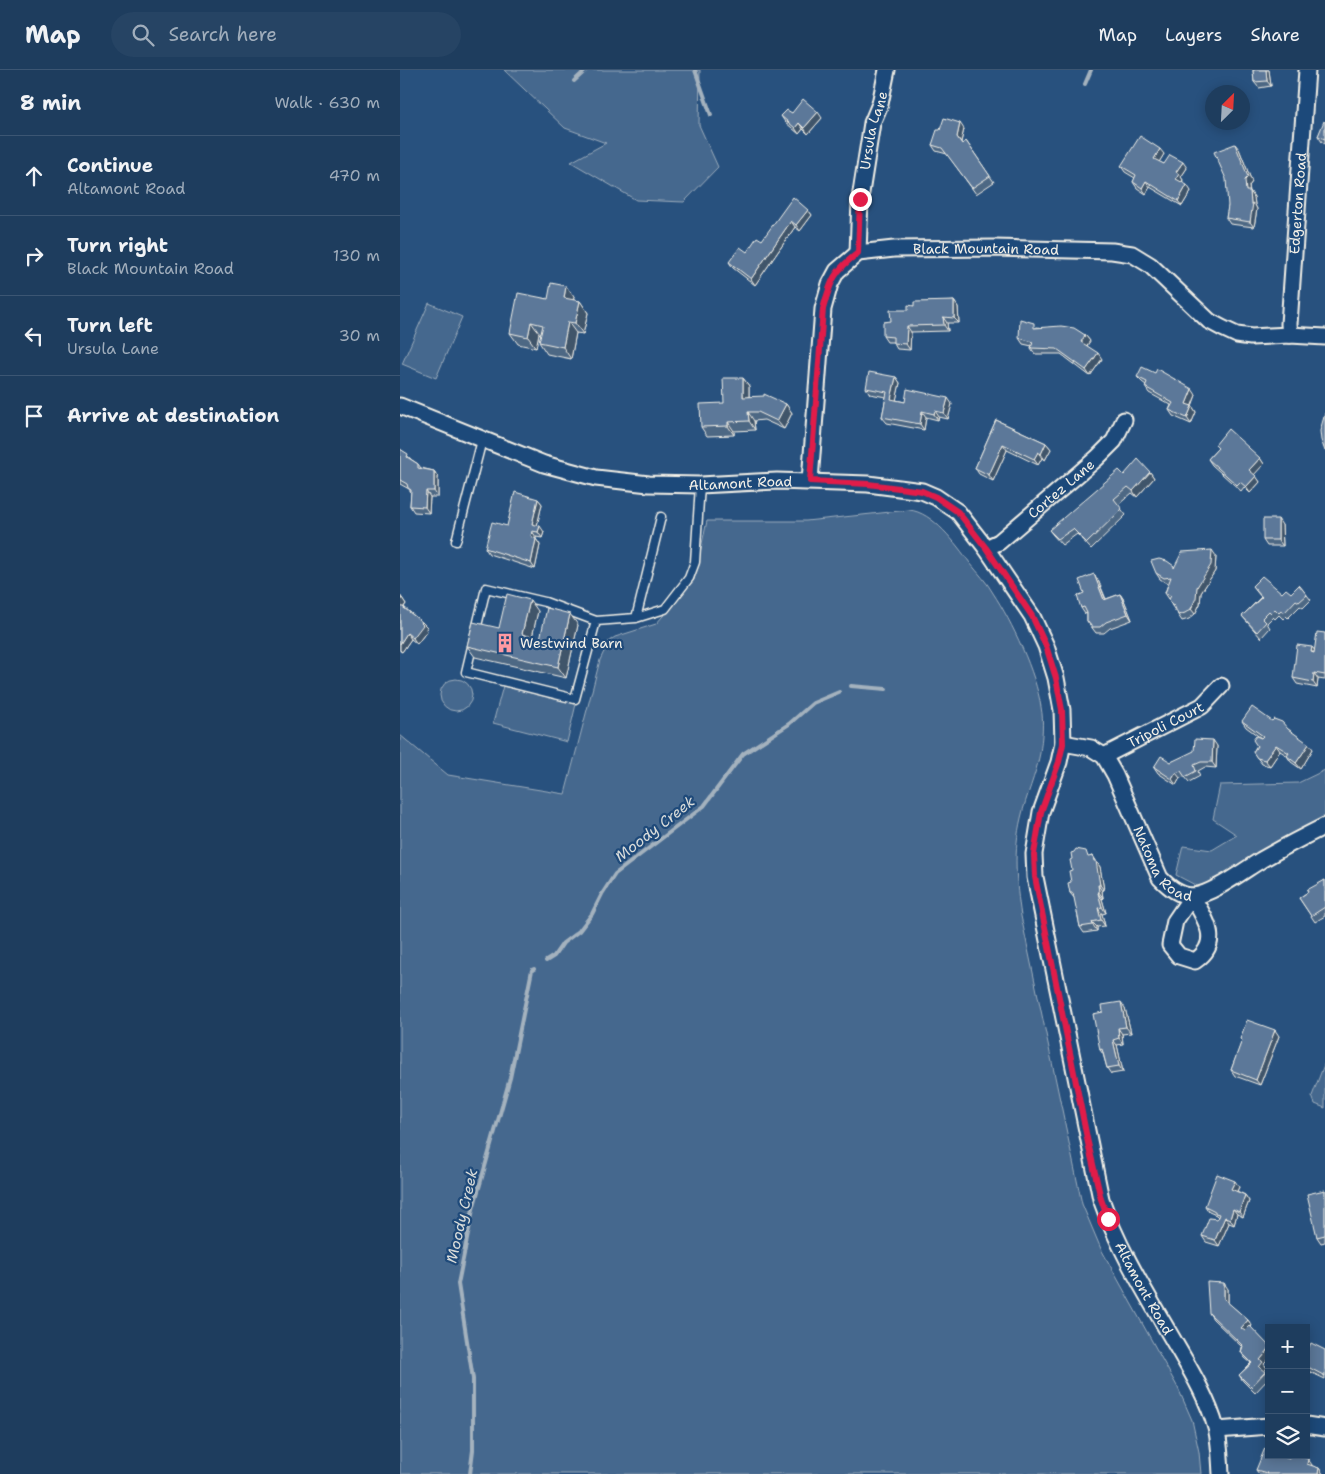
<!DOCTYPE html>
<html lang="en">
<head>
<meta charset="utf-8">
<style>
  body { margin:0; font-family:"Shantell Sans",sans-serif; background:#264464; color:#f1f3f6 }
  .controls { position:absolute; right:15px; bottom:15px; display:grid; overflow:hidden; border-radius:0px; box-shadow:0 2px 12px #0003 }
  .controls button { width:45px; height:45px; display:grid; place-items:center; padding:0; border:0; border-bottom:1px solid #3c5673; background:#1e3d5e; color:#f1f3f6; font:25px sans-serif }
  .compass { position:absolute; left:805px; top:15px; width:45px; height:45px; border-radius:50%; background:#1e3d5e; box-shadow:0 2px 12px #0003; rotate:24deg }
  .stop { position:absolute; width:15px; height:15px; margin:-11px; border:4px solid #e11d48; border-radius:50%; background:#fff }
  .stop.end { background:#e11d48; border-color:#fff; box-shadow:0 1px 5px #0008 }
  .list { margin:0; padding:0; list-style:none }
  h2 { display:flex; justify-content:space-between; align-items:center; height:65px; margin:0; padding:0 20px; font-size:21px }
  h2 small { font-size:16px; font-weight:400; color:#a1aebc }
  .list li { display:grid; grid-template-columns:32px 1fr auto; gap:15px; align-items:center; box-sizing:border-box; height:80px; padding:0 20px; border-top:1px solid #3c5673 }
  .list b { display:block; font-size:19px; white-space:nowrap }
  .list p { margin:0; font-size:16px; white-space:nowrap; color:#a1aebc }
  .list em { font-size:16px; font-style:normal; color:#a1aebc }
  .icon { flex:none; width:28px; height:28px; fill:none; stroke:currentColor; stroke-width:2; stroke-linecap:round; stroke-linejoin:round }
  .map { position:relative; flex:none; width:925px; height:1404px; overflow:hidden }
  header { display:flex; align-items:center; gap:30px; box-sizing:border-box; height:70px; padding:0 25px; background:#1e3d5e; border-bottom:1px solid #3c5673 }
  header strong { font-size:24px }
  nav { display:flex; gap:28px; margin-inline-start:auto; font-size:18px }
  .search { width:350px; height:45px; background:#264464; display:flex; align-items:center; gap:12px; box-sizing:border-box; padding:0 18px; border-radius:28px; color:#a1aebc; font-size:19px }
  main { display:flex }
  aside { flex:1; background:#1e3d5e }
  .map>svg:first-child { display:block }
</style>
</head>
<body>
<header>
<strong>Map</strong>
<div class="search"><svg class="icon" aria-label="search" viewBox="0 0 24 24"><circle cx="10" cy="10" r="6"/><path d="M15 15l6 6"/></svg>Search here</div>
<nav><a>Map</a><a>Layers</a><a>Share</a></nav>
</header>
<main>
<aside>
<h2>8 min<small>Walk · 630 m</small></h2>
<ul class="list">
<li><svg class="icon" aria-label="ahead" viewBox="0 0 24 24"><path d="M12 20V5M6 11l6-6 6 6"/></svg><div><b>Continue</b><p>Altamont Road</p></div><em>470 m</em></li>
<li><svg class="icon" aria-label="right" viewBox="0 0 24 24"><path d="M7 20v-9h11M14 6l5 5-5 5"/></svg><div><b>Turn right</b><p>Black Mountain Road</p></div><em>130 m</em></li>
<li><svg class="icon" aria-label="left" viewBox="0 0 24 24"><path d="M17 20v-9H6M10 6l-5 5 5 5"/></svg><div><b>Turn left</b><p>Ursula Lane</p></div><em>30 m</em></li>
<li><svg class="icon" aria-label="arrive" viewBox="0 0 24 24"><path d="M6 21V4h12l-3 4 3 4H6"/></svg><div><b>Arrive at destination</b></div></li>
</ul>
</aside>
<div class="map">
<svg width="925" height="1404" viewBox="0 0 925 1404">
  <rect width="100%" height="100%" fill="#28517e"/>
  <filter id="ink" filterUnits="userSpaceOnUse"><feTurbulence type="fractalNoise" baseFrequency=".02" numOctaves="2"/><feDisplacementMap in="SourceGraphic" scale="10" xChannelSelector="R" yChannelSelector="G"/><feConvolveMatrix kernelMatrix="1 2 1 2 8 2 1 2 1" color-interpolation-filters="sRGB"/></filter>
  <g filter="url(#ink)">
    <!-- green -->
    <path fill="#45688e" stroke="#9cacbb" d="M104 0H300L299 55 318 97 284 132 236 130 171 92 206 73 165 58Z
      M29 233 62 247 36 308 2 294Z
      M509 440C533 442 556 474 570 493 578 503 587 512 593 523 612 552 636 603 641 637 644 652 642 668 640 683 636 705 626 726 621 748 613 781 616 813 621 846L682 1134 701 1179 778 1318 792 1350 799 1382 801 1404H0V665L48 705 165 724 200 590 209 571 215 567 256 554 294 510 307 451H406Z
      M40 625a16 16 0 1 1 32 0a16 16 0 1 1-32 0Z
      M103 616 176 634 167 672 93 653Z
      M925 700V753L799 817 776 805 783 776 812 780 837 765 813 749 820 715 898 713Z
      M925 992V1038L915 1034 912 1026Z"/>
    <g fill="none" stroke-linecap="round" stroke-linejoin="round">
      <!-- stream -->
      <path stroke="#a4b2be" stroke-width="4" d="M295 0 311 45
        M174 11 186 0
        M685 14 691 0
        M451 616 486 619
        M146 891 154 886 163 873 179 861 192 844 202 824 215 804 304 736 343 684 389 654 413 633 439 622
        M70 1404 73 1380V1309L58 1214 73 1139 110 1008 132 900 134 899"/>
      <defs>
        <path id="lane" d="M56 471 82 370
          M236 548 261 447
          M196 551 175 629 66 602 86 518 145 532 196 551 236 548 265 539 289 508 295 492 300 415"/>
        <g id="street">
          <path id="s1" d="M458 183 460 129 472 53 480 34 487 0"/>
          <path id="s2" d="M890 265 889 254 907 0"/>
          <path id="s3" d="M0 336 144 394 196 408 249 414 300 415 377 411 468 414 522 421 536 427 558 442 586 478 632 546 646 576 656 608 662 640 663 673 659 692 641 742 634 784 635 807 701 1129C719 1181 749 1228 776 1275 791 1301 808 1329 816 1358 820 1372 820 1389 821 1404"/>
          <path id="s4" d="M410 411 423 239 430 214 437 201 458 183 494 179 595 178 712 181 732 184 750 195 809 251 822 258 837 265 851 267 890 265 925 267"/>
          <path id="s5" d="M586 478 599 472 697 388 714 371 724 350"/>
          <path id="s6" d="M663 673 691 678 704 686 715 705 760 808C769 817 779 826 793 826 811 825 843 801 861 790 882 778 903 767 925 756"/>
          <path id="s7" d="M704 686 802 636 821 616"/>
          <path d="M792 826C805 849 823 872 795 891L779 886 770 875 775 851Z"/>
          <path d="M906 1355 925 1358"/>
          <path d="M817 1360 869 1356"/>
        </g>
      </defs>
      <!-- lane casing -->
      <use href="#lane" stroke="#f4f1e8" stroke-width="11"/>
      <!-- street casing -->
      <use href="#street" stroke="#f4f1e8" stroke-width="19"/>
      <!-- lane -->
      <use href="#lane" stroke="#1f4a7a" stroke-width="8"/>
      <!-- street -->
      <use href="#street" stroke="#1f4a7a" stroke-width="15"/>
    </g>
    <!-- wall -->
    <path fill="#4e6784" stroke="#f4f1e8" d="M853 0H869L871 16 859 18 854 12Z
      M392 43 422 48 408 64 403 59 399 64 385 52 381 46Z
      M925 52V74L922 72 918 66Z
      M564 59 561 72 562 74 566 71 594 112 576 124 547 84 536 81 532 75 540 60Z
      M839 79 852 112 849 116 850 121 854 127 855 135 857 139 854 157 830 154 826 148Z
      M764 84 759 92 764 94 787 98 781 107 783 110 782 112 791 121 782 136 750 117 746 124 737 118 733 112 735 108 725 102 721 96Z
      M408 140 412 145 400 161 395 157 355 215 333 198 329 192 347 182 362 170Z
      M174 227 173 230 180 231 188 243 183 264 176 263 171 289 147 284 139 272 141 264 139 263 136 278 118 274 110 263 148 229Z
      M554 231 558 237 559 253H547L548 261 511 262 510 280 497 279 493 272H487L483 266 491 251 514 236Z
      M637 257 685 265 690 271 687 276 702 289 690 306 661 284H635L631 278 632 276 623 274 619 268Z
      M496 307 500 313 496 330 505 332 552 334 548 349 539 347 538 350 526 347 524 360 487 353 482 347 486 327 470 324 466 318Z
      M737 307 796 325 792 336 796 342 791 354 773 346 769 340 771 335 749 323 745 317 746 315 742 312Z
      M343 308 349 316V327L386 334 392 343 384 359 364 350 354 351 355 360 334 361V365L307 366 301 357 324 333Z
      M596 350 646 373 651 379 645 390 642 388 638 395 607 380 593 411 579 404 575 398Z
      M815 375 860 388 864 394 854 404 860 412 850 423 844 417 841 421 812 395 808 389 818 378Z
      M0 379 12 390 18 394 21 398 34 401 38 407V427H30L29 443 14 442 10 436 11 422 9 419 0 414Z
      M750 402 754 408 737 427 732 423 718 435 726 445 691 479 677 464 662 475 653 465 649 460 724 405Z
      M138 429 142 434 137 456 144 462 142 468 136 467V469L140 475 135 499 89 484 85 478 107 456Z
      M882 455 883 476H867L863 470Z
      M816 486 815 501 801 523 800 534 795 544 789 549 782 551 778 545 777 541 776 542 772 536 769 529 765 523 768 514 760 509 756 503 774 496 775 497Z
      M698 510 706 529 720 524 724 530 732 550 710 558 704 563H696L687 551V543L685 544 681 538 684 523Z
      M899 515 911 530 903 538 900 536 888 548 886 546 883 549 879 545 875 549 873 547 867 553 870 558 861 568 842 546 861 527 852 516 882 523H891Z
      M0 525 6 534 4 537 27 557 26 559 27 561 17 574 11 569 2 582 0 581Z
      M138 541 132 567 140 569 178 555 166 608 75 587 67 576 99 558Z
      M925 563V610L918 609 917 618 897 614 893 608 914 581Z
      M842 651H872L888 659 913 679 901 699 891 692 887 686H888L880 681 870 696 862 694 853 682 861 668 846 657Z
      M817 676 816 698 805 697 798 701 800 706 789 712 785 707 780 708 776 715 758 703 754 697 771 692Z
      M693 786 700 797 704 820 702 821 703 828 702 829 706 843 702 844 705 856 697 857V861L684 863 680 857 675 829 670 823 671 812 690 787Z
      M925 810V846L915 852 899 828Z
      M725 938 731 963 722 964 723 974 717 975 723 1002 711 1004 707 998 703 984 700 980 703 942Z
      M879 966 860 1015 835 1006 831 1000 842 971 840 969Z
      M839 1117 837 1121 845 1125 849 1131 843 1147 837 1144 834 1155 829 1153 819 1176 806 1172 802 1166 818 1147 816 1145 809 1142 805 1136Z
      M925 1120V1172L921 1173 917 1167Z
      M828 1219V1233L848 1250 852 1256 850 1257 869 1276V1289L864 1294 867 1298 864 1301 869 1308 855 1323 843 1311 839 1305 851 1293 845 1288 841 1282 842 1277 813 1249 809 1243Z
      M925 1280V1309L906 1300V1283Z
      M869 1385H879L880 1386 889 1389 912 1395V1396L919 1398 923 1404H859L856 1400Z"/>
    <!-- shaded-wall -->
    <path fill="#40546b" stroke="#f4f1e8" d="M866 0H869L871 16 867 11Z
      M418 42 422 48 408 64 404 58Z
      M399 53 403 59 399 64 395 58Z
      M560 53 564 59 561 72 557 67Z
      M835 74 839 79 852 112 849 116 850 127 846 121Z
      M760 79 764 84 758 94 754 89Z
      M783 92 787 98 781 107 783 110 780 114 776 109V102Z
      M746 111 750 117 746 124 742 118Z
      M787 115 791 121 782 136 778 131Z
      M850 121 854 127 855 135 857 139 854 157 850 152 851 134Z
      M408 140 412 145 400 161 396 155Z
      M391 151 395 157 355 215 351 209Z
      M166 216 174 227 172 240 164 228Z
      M180 231 188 243 183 264 175 253Z
      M554 231 558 237 559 253 554 248Z
      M543 247 547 253 548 261 544 255Z
      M131 252 139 263 136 278 128 267Z
      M168 252 176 263 171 289 163 277Z
      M507 256 511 262 510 280 506 274Z
      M685 265 690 271 685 278 681 272Z
      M698 283 702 289 690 306 686 300Z
      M496 307 500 313 495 335 491 329Z
      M343 308 349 316V336L343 327Z
      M792 319 796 325 790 340 786 334Z
      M548 328 552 334 548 349 544 343Z
      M386 334 392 343 384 359 377 351Z
      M792 336 796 342 791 354 787 348Z
      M522 341 526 347 524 360 520 354Z
      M535 341 539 347 538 350 534 344Z
      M348 342 354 351 355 360 349 351Z
      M328 352 334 361V365L328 356Z
      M646 373 651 379 645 390 641 384Z
      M603 374 607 380 593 411 589 405Z
      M638 382 642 388 638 395 634 389Z
      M860 388 864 394 853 406 849 400Z
      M34 401 38 407V427L34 421Z
      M750 402 754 408 737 427 733 421Z
      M856 406 860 412 850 423 846 417Z
      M26 421 30 427 29 443 25 437Z
      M138 429 142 434 136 460 132 454Z
      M878 449 882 455 883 476 878 470Z
      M140 456 144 462 142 468 138 462Z
      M132 461 136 467 135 472 131 466Z
      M136 469 140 475 135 499 131 493Z
      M812 480 816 486 815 501 801 523 800 534 795 544 791 539 797 517Z
      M694 504 698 510 708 536 704 530Z
      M720 524 724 530 732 550 728 544Z
      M2 528 6 534 2 539 0 536V531Z
      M130 530 138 541 130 576 122 564Z
      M170 544 178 555 166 608 158 597Z
      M22 552 27 557 26 559 27 561 17 574 13 568Z
      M7 563 11 569 2 582 0 580V574Z
      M912 577 916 582H911Z
      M914 603 918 609 917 618 913 612Z
      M813 670 817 676 816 698 812 692Z
      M909 674 913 679 901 699 896 693Z
      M876 675 880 681 870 696 865 690Z
      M776 703 780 708 776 715 772 709Z
      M693 786 700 797 704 820 700 815Z
      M698 815 702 821 703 828 699 822Z
      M698 823 702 829 706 843 702 837Z
      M698 838 702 844 705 856 701 850Z
      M692 852 697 857V861L693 855Z
      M721 932 725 938 731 963 726 957Z
      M718 958 722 964 723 974 719 968Z
      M875 960 879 966 860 1015 856 1010Z
      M713 970 717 975 723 1002 719 996Z
      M835 1111 839 1117 835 1125 831 1119Z
      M845 1125 849 1131 843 1147 839 1142Z
      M833 1139 837 1144 834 1155 830 1149Z
      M825 1147 829 1153 819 1176 815 1170Z
      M824 1213 828 1219V1235L824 1229Z
      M848 1250 852 1256 845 1263 841 1258Z
      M869 1279V1289L864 1294 867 1298 863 1303 859 1297 860 1290Z
      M908 1389 912 1395 911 1400 907 1394Z
      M919 1398 923 1404H918Z"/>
    <!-- building -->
    <path fill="#5b7899" stroke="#f4f1e8" d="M853 0H866L867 11 854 12Z
      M403 29 418 42 404 58 399 53 395 58 381 46 387 40 392 43Z
      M544 48 560 53 557 67 562 74 566 71 590 106 572 118 542 78 532 75 537 60H540Z
      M924 51 925 52V69L918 66Z
      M740 66 760 79 754 89 764 94 770 85 783 92 776 102 779 104 776 109 787 115 778 131 746 111 742 118 733 112 736 105 721 96Z
      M835 74 848 107 845 110 846 121H850L851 134 853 133 850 152 826 148 828 136 826 109 814 82Z
      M393 127 408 140 396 155 391 151 351 209 329 192 340 177 347 182 357 167 362 170Z
      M151 213 166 216 164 228 180 231 175 253 168 252 163 277 139 272 143 255 131 252 128 267 110 263 118 223 148 229Z
      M554 231V248L543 247 544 255 507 256 506 274 493 273V267L483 266V252L491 251 490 240H508V235L514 236V232Z
      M620 249 634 253V258L661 256 674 258 685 265 681 272 698 283 686 300 657 279 631 278 633 272 619 268Z
      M742 297 755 303 757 299 792 319 786 334 792 336 787 348 769 340 773 333 745 317 747 312 737 307Z
      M469 302 496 307 491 329 505 332 507 319 548 328 544 343 535 341 534 344 522 341 520 354 482 347 487 322 466 318Z
      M323 308H343V327L364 326V324L386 334 377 351 358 342H348L349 351 328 352V356L301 357 300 334 324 333Z
      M925 343V381L921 370 920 361Z
      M596 350 646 373 641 384 638 382 634 389 603 374 589 405 575 398Z
      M828 359 860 388 849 400 856 406 846 417 840 412 837 415 808 389 818 378 815 375Z
      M0 379 8 384 7 387 18 394V398L34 401V421H26L25 437 10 436 11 420 8 418 7 414 0 410Z
      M738 389 750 402 733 421 728 417 714 429 722 439 687 473 673 459 658 469 649 460 719 400 724 405Z
      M115 422 138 429 132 454 140 456 138 462 132 461 131 466 136 469 131 493 85 478 92 452 107 456Z
      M863 449H878V470H863Z
      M812 480 811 495 797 517 796 528 791 539 785 543 778 545 774 535 772 536 769 529 771 526 765 523 771 507 764 508 756 503 751 491 759 489 767 491 774 496V498L782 482Z
      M694 504 704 530 720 524 728 544 706 552 700 557H692L687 551V543L684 537 681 538 677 526 684 523 679 510Z
      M862 506 882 523 886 519 891 523 899 515 907 525 899 532 896 530 884 543 882 540 879 543 875 539 871 543 869 541 862 548 866 552 857 562 842 546 862 527 852 516Z
      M107 524 130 530 122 564 140 569 147 538 170 544 158 597 67 576 73 552 99 558Z
      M0 535 22 552 21 553 23 555 13 568 7 563 0 574Z
      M917 562 925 563V605L914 603 913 612 893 608 897 575 912 577 911 582 914 583Z
      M852 637 872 651 874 649 882 652 888 659 909 674 896 693 887 686 889 683 876 675 865 690 857 688 853 682 857 676 853 670 856 666 861 668 863 666 842 651Z
      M795 669 813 670 812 692H801L794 695 796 701 785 707 781 701 776 703 772 709 754 697 761 686 771 692 794 681Z
      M676 779 686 781 688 787 693 786 694 791H696L700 815H698L699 822 698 823 702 837 698 838 701 850 692 852 693 855 680 857 673 823H670L668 813 671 812 669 801 672 800 670 790 672 789 671 783 674 782Z
      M925 810V837L911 846 899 828 908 822 907 820Z
      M721 932 726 957 718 958 719 968 713 970 719 996 707 998 702 979 700 980 693 944 703 942 702 935Z
      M847 950 875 960 856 1010 831 1000 842 970 840 969Z
      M817 1104 835 1111 831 1119 845 1125 839 1142 833 1139 830 1149 825 1147 815 1170 802 1166 809 1148 817 1149 819 1144 815 1143V1141L805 1136Z
      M925 1120V1165L917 1167 907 1124Z
      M807 1212 824 1213V1229L848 1250 841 1258 845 1261 850 1256 869 1276V1279L860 1290 863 1292 859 1297 865 1302 851 1317 839 1305 852 1293 841 1282 843 1276 809 1243Z
      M911 1273 925 1280V1306L906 1296V1283Z
      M865 1378 869 1380V1385H877L889 1389 890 1385H896L908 1389 907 1394 919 1398 918 1404H866L867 1403 856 1400Z"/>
  </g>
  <g fill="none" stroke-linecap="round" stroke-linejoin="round" filter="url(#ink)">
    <!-- route -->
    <path stroke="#e11d48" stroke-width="6" d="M460 129 458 183C434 201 431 210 423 239L410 411 468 414 522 421 536 427 558 442 586 478 632 546 646 576 656 608 662 640 663 674 659 692 641 742 634 784 635 807 688 1073 701 1129 708 1149"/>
  </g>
  <!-- icons -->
  <defs>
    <symbol id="building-bare" viewBox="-9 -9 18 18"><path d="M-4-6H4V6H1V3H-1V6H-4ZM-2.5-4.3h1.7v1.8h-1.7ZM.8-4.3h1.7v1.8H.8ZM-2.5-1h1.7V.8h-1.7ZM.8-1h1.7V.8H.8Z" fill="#ff9aa2" stroke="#1f4a7a" stroke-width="2.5" paint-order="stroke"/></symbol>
  </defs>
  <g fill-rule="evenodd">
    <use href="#building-bare" x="91" y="559" width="28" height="28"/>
  </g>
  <g text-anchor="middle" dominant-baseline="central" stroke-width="4.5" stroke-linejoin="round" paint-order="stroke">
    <!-- street labels -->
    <g font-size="14" fill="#f4f1e8" stroke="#1f4a7a">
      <text stroke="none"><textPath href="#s1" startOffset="124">Ursula Lane</textPath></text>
      <text stroke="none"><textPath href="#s2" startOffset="132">Edgerton Road</textPath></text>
      <text stroke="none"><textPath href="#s4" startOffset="369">Black Mountain Road</textPath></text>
      <text stroke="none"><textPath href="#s3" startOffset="354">Altamont Road</textPath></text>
      <text stroke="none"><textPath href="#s5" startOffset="96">Cortez Lane</textPath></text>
      <text stroke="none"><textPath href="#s7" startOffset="69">Tripoli Court</textPath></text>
      <text stroke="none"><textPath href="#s6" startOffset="169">Natoma Road</textPath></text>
      <text stroke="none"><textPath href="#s3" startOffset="1404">Altamont Road</textPath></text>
    </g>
    <!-- poi labels -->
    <g font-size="14" fill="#f4f1e8" stroke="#1f4a7a" text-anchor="start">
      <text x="120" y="573">Westwind Barn</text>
    </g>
    <!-- water labels -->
    <g font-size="15" font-style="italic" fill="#d9dcda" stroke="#1f4a7a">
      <text transform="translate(255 759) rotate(-38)">Moody Creek</text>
      <text transform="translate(62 1146) rotate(-77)">Moody Creek</text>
    </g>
  </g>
</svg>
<div class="controls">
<button>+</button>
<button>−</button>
<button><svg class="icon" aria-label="layers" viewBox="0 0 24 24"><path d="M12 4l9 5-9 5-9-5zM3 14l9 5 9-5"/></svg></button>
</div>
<svg class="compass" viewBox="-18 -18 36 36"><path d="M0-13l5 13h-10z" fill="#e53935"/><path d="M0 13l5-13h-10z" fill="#a1aebc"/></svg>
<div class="stop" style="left:708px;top:1149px"></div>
<div class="stop end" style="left:460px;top:129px"></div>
</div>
</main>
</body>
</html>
